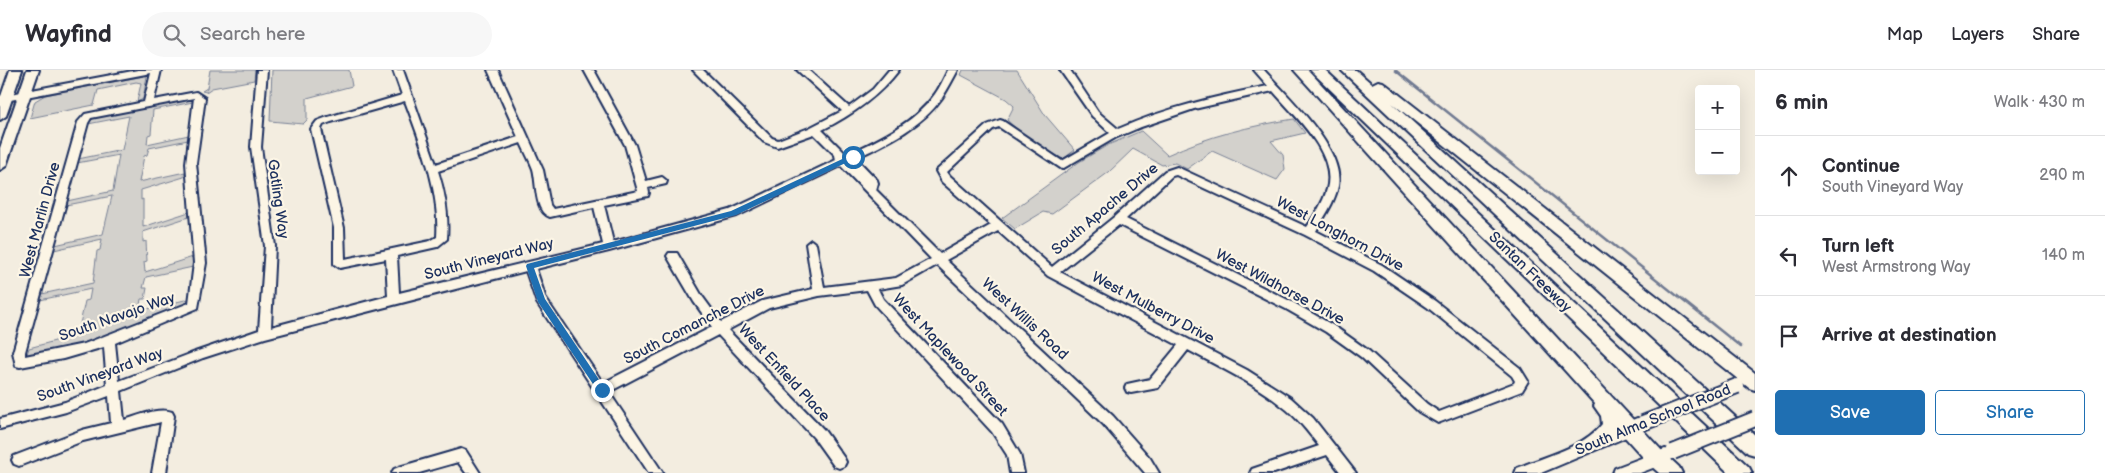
<!DOCTYPE html>
<html lang="en">
<head>
<meta charset="utf-8">
<style>
  body { margin:0; font-family:"Balsamiq Sans",sans-serif; background:#f7f7f7; color:#2b2b33 }
  .controls { position:absolute; right:15px; top:15px; display:grid; overflow:hidden; border-radius:5px; box-shadow:0 5px 20px #0002 }
  .controls button { width:45px; height:45px; display:grid; place-items:center; padding:0; border:0; border-bottom:1px solid #e1e1e2; background:#fff; color:#2b2b33; font:25px sans-serif }
  .stop { position:absolute; width:15px; height:15px; margin:-11px; border:4px solid #1f6fb2; border-radius:50%; background:#fff }
  .stop.end { background:#1f6fb2; border-color:#fff; box-shadow:0 1px 5px #0008 }
  .list { margin:0; padding:0; list-style:none }
  h2 { display:flex; justify-content:space-between; align-items:center; height:65px; margin:0; padding:0 20px; font-size:21px }
  h2 small { font-size:16px; font-weight:400; color:#7c7c81 }
  .list li { display:grid; grid-template-columns:32px 1fr auto; gap:15px; align-items:center; box-sizing:border-box; height:80px; padding:0 20px; border-top:1px solid #e1e1e2 }
  .list b { display:block; font-size:19px; white-space:nowrap }
  .list p { margin:0; font-size:16px; white-space:nowrap; color:#7c7c81 }
  .list em { font-size:16px; font-style:normal; color:#7c7c81 }
  .actions { display:flex; gap:10px; padding:15px 20px }
  .actions a { flex:1; padding:11px 0; border:1px solid #1f6fb2; border-radius:5px; text-align:center; font-size:18px; color:#1f6fb2 }
  .actions .main { background:#1f6fb2; color:#fff }
  .icon { flex:none; width:28px; height:28px; fill:none; stroke:currentColor; stroke-width:2; stroke-linecap:round; stroke-linejoin:round }
  .map { position:relative; flex:none; width:1755px; height:403px; overflow:hidden }
  header { display:flex; align-items:center; gap:30px; box-sizing:border-box; height:70px; padding:0 25px; background:#fff; border-bottom:1px solid #e1e1e2 }
  header strong { font-size:24px }
  nav { display:flex; gap:28px; margin-inline-start:auto; font-size:18px }
  .search { width:350px; height:45px; background:#f7f7f7; display:flex; align-items:center; gap:12px; box-sizing:border-box; padding:0 18px; border-radius:28px; color:#7c7c81; font-size:19px }
  main { display:flex }
  aside { flex:1; background:#fff }
  .map>svg:first-child { display:block }
</style>
</head>
<body>
<header>
<strong>Wayfind</strong>
<div class="search"><svg class="icon" aria-label="search" viewBox="0 0 24 24"><circle cx="10" cy="10" r="6"/><path d="M15 15l6 6"/></svg>Search here</div>
<nav><a>Map</a><a>Layers</a><a>Share</a></nav>
</header>
<main>
<div class="map">
<svg width="1755" height="403" viewBox="0 0 1755 403">
  <rect width="100%" height="100%" fill="#f3ede0"/>
  <filter id="ink" filterUnits="userSpaceOnUse"><feTurbulence type="fractalNoise" baseFrequency=".02" numOctaves="2"/><feDisplacementMap in="SourceGraphic" scale="10" xChannelSelector="R" yChannelSelector="G"/><feConvolveMatrix kernelMatrix="1 2 1 2 8 2 1 2 1" color-interpolation-filters="sRGB"/></filter>
  <g filter="url(#ink)">
    <!-- green -->
    <path fill="#d3d1cc" stroke="#778095" d="M210 0H255L254 10 212 18 206 22 202 21 207 18Z
      M272 0H349L352 16 307 28V50L303 54 270 51Z
      M963 0H1017L1045 45 1075 80 1063 89C1043 78 1023 66 1007 50L1014 36 1006 29 961 5Z
      M144 6H147L143 29 137 32 141 13 136 12 98 20 94 35 30 48 35 31 45 25Z
      M190 29 193 32 153 40 151 64 148 65 147 74 189 65 188 70 149 78 147 85 144 86 139 112 185 102 184 107 141 120V130L143 129V157L189 142V147L143 162V172L146 171 147 191 144 192 145 202 193 187V197L146 207 143 218H147L145 229H141L139 241 189 229 185 236 101 268 33 286 27 284 29 278 81 264 83 254H80L85 231 89 230 91 219 40 230 42 224 93 213 97 181 100 180 102 169 54 180 55 175 103 164 112 126 66 135 67 131 113 121 119 85 77 93 78 89 122 80 129 46 88 54 94 48Z
      M1294 49 1305 63 1271 71 1283 85 1285 99 1277 110 1212 81 1187 99 1175 93 1162 95 1133 79 1109 102 1052 144 1043 142 1015 159 1002 148 1079 92 1108 75 1141 61 1167 85C1208 66 1250 56 1294 49Z"/>
    <g fill="none" stroke-linecap="round" stroke-linejoin="round">
      <!-- stream -->
      <path stroke="#707a91" stroke-width="2.5" d="M1395 0 1741 277"/>
      <defs>
        <path id="minor" d="M138 0H161L154 30 196 22 205 28 196 93 206 193 198 238 115 273 119 311 195 282 259 260 265 176 251 77 257 0H267L261 77 275 176 271 257 388 226 386 189 340 198 334 194V158L311 59 317 51 325 48 402 25 393 0H403L436 94 518 67 488 0H498L543 100 550 135 553 139 638 121 625 75 584 0H594L635 75 646 111 662 107 667 111 666 114 648 118 649 123 648 126 604 135 613 172 730 140 836 90 835 85 814 64 777 77 764 72 693 0H703L772 68 778 70 809 58 842 41 797 0H808L849 37 873 19 889 0H899C878 27 852 45 822 60L844 82V86C876 71 914 54 935 24 940 17 944 8 948 0H958C953 9 948 19 942 28 922 57 887 73 856 88L877 110 878 113 876 120 940 184 991 155 942 112 936 101 987 55 1000 50 1003 51 1062 91 1110 63 1092 46 1060 0H1070L1098 42 1118 59C1166 38 1217 26 1268 16L1254 0H1264C1288 27 1345 79 1338 116 1335 132 1324 147 1316 161L1382 195 1435 231 1520 298 1528 311 1522 321 1438 353 1419 342 1361 287 1326 262 1286 239 1119 155 1060 202 1247 300 1291 328 1313 348 1356 403H1341L1327 385 1274 403H1250L1252 399 1319 376C1308 362 1297 347 1282 336 1254 313 1219 297 1188 280L1158 318 1131 323 1127 322 1125 318 1127 314 1150 309 1178 275 1048 206 998 161 946 190 1113 346 1150 388 1159 403H1145L1103 354 937 195 902 215 878 219 883 229 1002 354 1020 384 1024 403H1010L1007 385 992 362 875 235 867 220 819 226 769 238 728 260 824 360 844 388 846 392 844 396 839 398 834 396 814 368 718 265 609 322 663 403H649L537 233 526 201 265 268 203 288 121 321 124 350C138 346 158 337 172 342L174 346 166 403H152L161 352 83 371 19 396 14 394 12 390 14 386 82 360 111 353 109 326 66 342 0 359V349L65 332 107 315 104 277 63 289 20 297 16 296 13 282 78 52 85 44 144 32 151 3 0 32V26ZM1273 21C1294 46 1337 83 1327 119 1323 133 1315 145 1307 157L1177 97 1165 101 1114 147 1052 197 950 106 947 102 993 59 999 57 1062 99 1115 68 1141 57 1194 39ZM194 28 186 93 194 193 189 233 84 274 25 286V282L88 53 91 48ZM405 31C421 74 440 120 437 167L430 171 345 189 344 158 321 59 323 55 331 52ZM521 73C525 82 530 91 533 99 537 113 534 142 550 147L594 137 603 174 399 223 397 186 437 177 447 169C449 145 445 123 438 101ZM841 96 931 189 896 208 824 217 816 174 811 170 806 174 813 219 762 231 721 252 702 226 677 183H669L667 186 694 232 712 257 603 313 546 229 536 199 609 181 737 146ZM1176 105 1305 165 1374 201 1427 237 1512 306 1515 311 1514 313 1439 342 1427 334 1369 281 1334 256 1294 233 1126 149 1172 106Z
          M461 379 466 381 480 403H466L458 392 419 403H392L394 399 399 397Z"/>
        <path id="major" d="M10 0H22L6 46 0 50V29Z
          M27 0H39L6 96 0 100V78Z
          M1602 329C1612 333 1620 346 1616 357L1637 348 1643 350 1645 355 1643 360 1541 403H1515L1517 398C1545 386 1583 378 1602 354L1601 346 1594 336 1597 331Z
          M1665 379 1671 381 1673 386 1671 391 1640 403H1613L1615 398Z"/>
        <path id="highway" d="M1294 0H1308L1664 383 1679 397 1682 403H1659L1650 395Z
          M1310 0H1325L1749 397 1752 403H1729Z
          M1341 0H1356L1372 14 1378 11 1383 12 1755 303V320L1749 318 1392 33 1755 365V385L1748 383Z"/>
      </defs>
      <!-- minor casing -->
      <use href="#minor" stroke="#1b2f5e" stroke-width="4"/>
      <!-- major casing -->
      <use href="#major" stroke="#1b2f5e" stroke-width="4"/>
      <!-- highway casing -->
      <use href="#highway" stroke="#1b2f5e" stroke-width="4"/>
      <!-- minor -->
      <use href="#minor" fill="#fcf5e5" fill-rule="evenodd"/>
      <!-- major -->
      <use href="#major" fill="#fcf5e5" fill-rule="evenodd"/>
      <!-- highway -->
      <use href="#highway" fill="#fcf5e5" fill-rule="evenodd"/>
      <defs>
        <path id="major-bridge" d="M1643 353 1737 316
          M1673 382 1755 349"/>
      </defs>
      <!-- major-bridge casing -->
      <use href="#major-bridge" stroke="#1b2f5e" stroke-width="18" stroke-linecap="butt"/>
      <!-- major-bridge -->
      <use href="#major-bridge" stroke="#fcf5e5" stroke-width="14"/>
    </g>
  </g>
  <!-- route -->
  <path fill="#1f6fb2" d="M853 84 857 87 856 88 736 145 534 198 545 229 606 320 605 323H599L538 232 526 196 527 194 731 141Z"/>
  <g text-anchor="middle" dominant-baseline="central" stroke-width="4.5" stroke-linejoin="round" paint-order="stroke">
    <!-- street labels -->
    <g font-size="15" fill="#1b2f5e" stroke="#fcf5e5">
      <text transform="translate(278 129) rotate(82)">Gatling Way</text>
      <text transform="translate(1105 139) rotate(-40)">South Apache Drive</text>
      <text transform="translate(40 150) rotate(-75)">West Marlin Drive</text>
      <text transform="translate(1340 164) rotate(28)">West Longhorn Drive</text>
      <text transform="translate(489 189) rotate(-14)">South Vineyard Way</text>
      <text transform="translate(1530 202) rotate(44)">Santan Freeway</text>
      <text transform="translate(1280 217) rotate(28)">West Wildhorse Drive</text>
      <text transform="translate(1153 238) rotate(28)">West Mulberry Drive</text>
      <text transform="translate(117 247) rotate(-19)">South Navajo Way</text>
      <text transform="translate(1025 249) rotate(43)">West Willis Road</text>
      <text transform="translate(694 255) rotate(-27)">South Comanche Drive</text>
      <text transform="translate(950 285) rotate(47)">West Maplewood Street</text>
      <text transform="translate(784 303) rotate(47)">West Enfield Place</text>
      <text transform="translate(100 305) rotate(-20)">South Vineyard Way</text>
      <text transform="translate(1653 350) rotate(-22)">South Alma School Road</text>
    </g>
  </g>
</svg>
<div class="controls">
<button>+</button>
<button>−</button>
</div>
<div class="stop" style="left:853px;top:87px"></div>
<div class="stop end" style="left:602px;top:320px"></div>
</div>
<aside>
<h2>6 min<small>Walk · 430 m</small></h2>
<ul class="list">
<li><svg class="icon" aria-label="ahead" viewBox="0 0 24 24"><path d="M12 20V5M6 11l6-6 6 6"/></svg><div><b>Continue</b><p>South Vineyard Way</p></div><em>290 m</em></li>
<li><svg class="icon" aria-label="left" viewBox="0 0 24 24"><path d="M17 20v-9H6M10 6l-5 5 5 5"/></svg><div><b>Turn left</b><p>West Armstrong Way</p></div><em>140 m</em></li>
<li><svg class="icon" aria-label="arrive" viewBox="0 0 24 24"><path d="M6 21V4h12l-3 4 3 4H6"/></svg><div><b>Arrive at destination</b></div></li>
</ul>
<div class="actions"><a class="main">Save</a><a>Share</a></div>
</aside>
</main>
</body>
</html>
